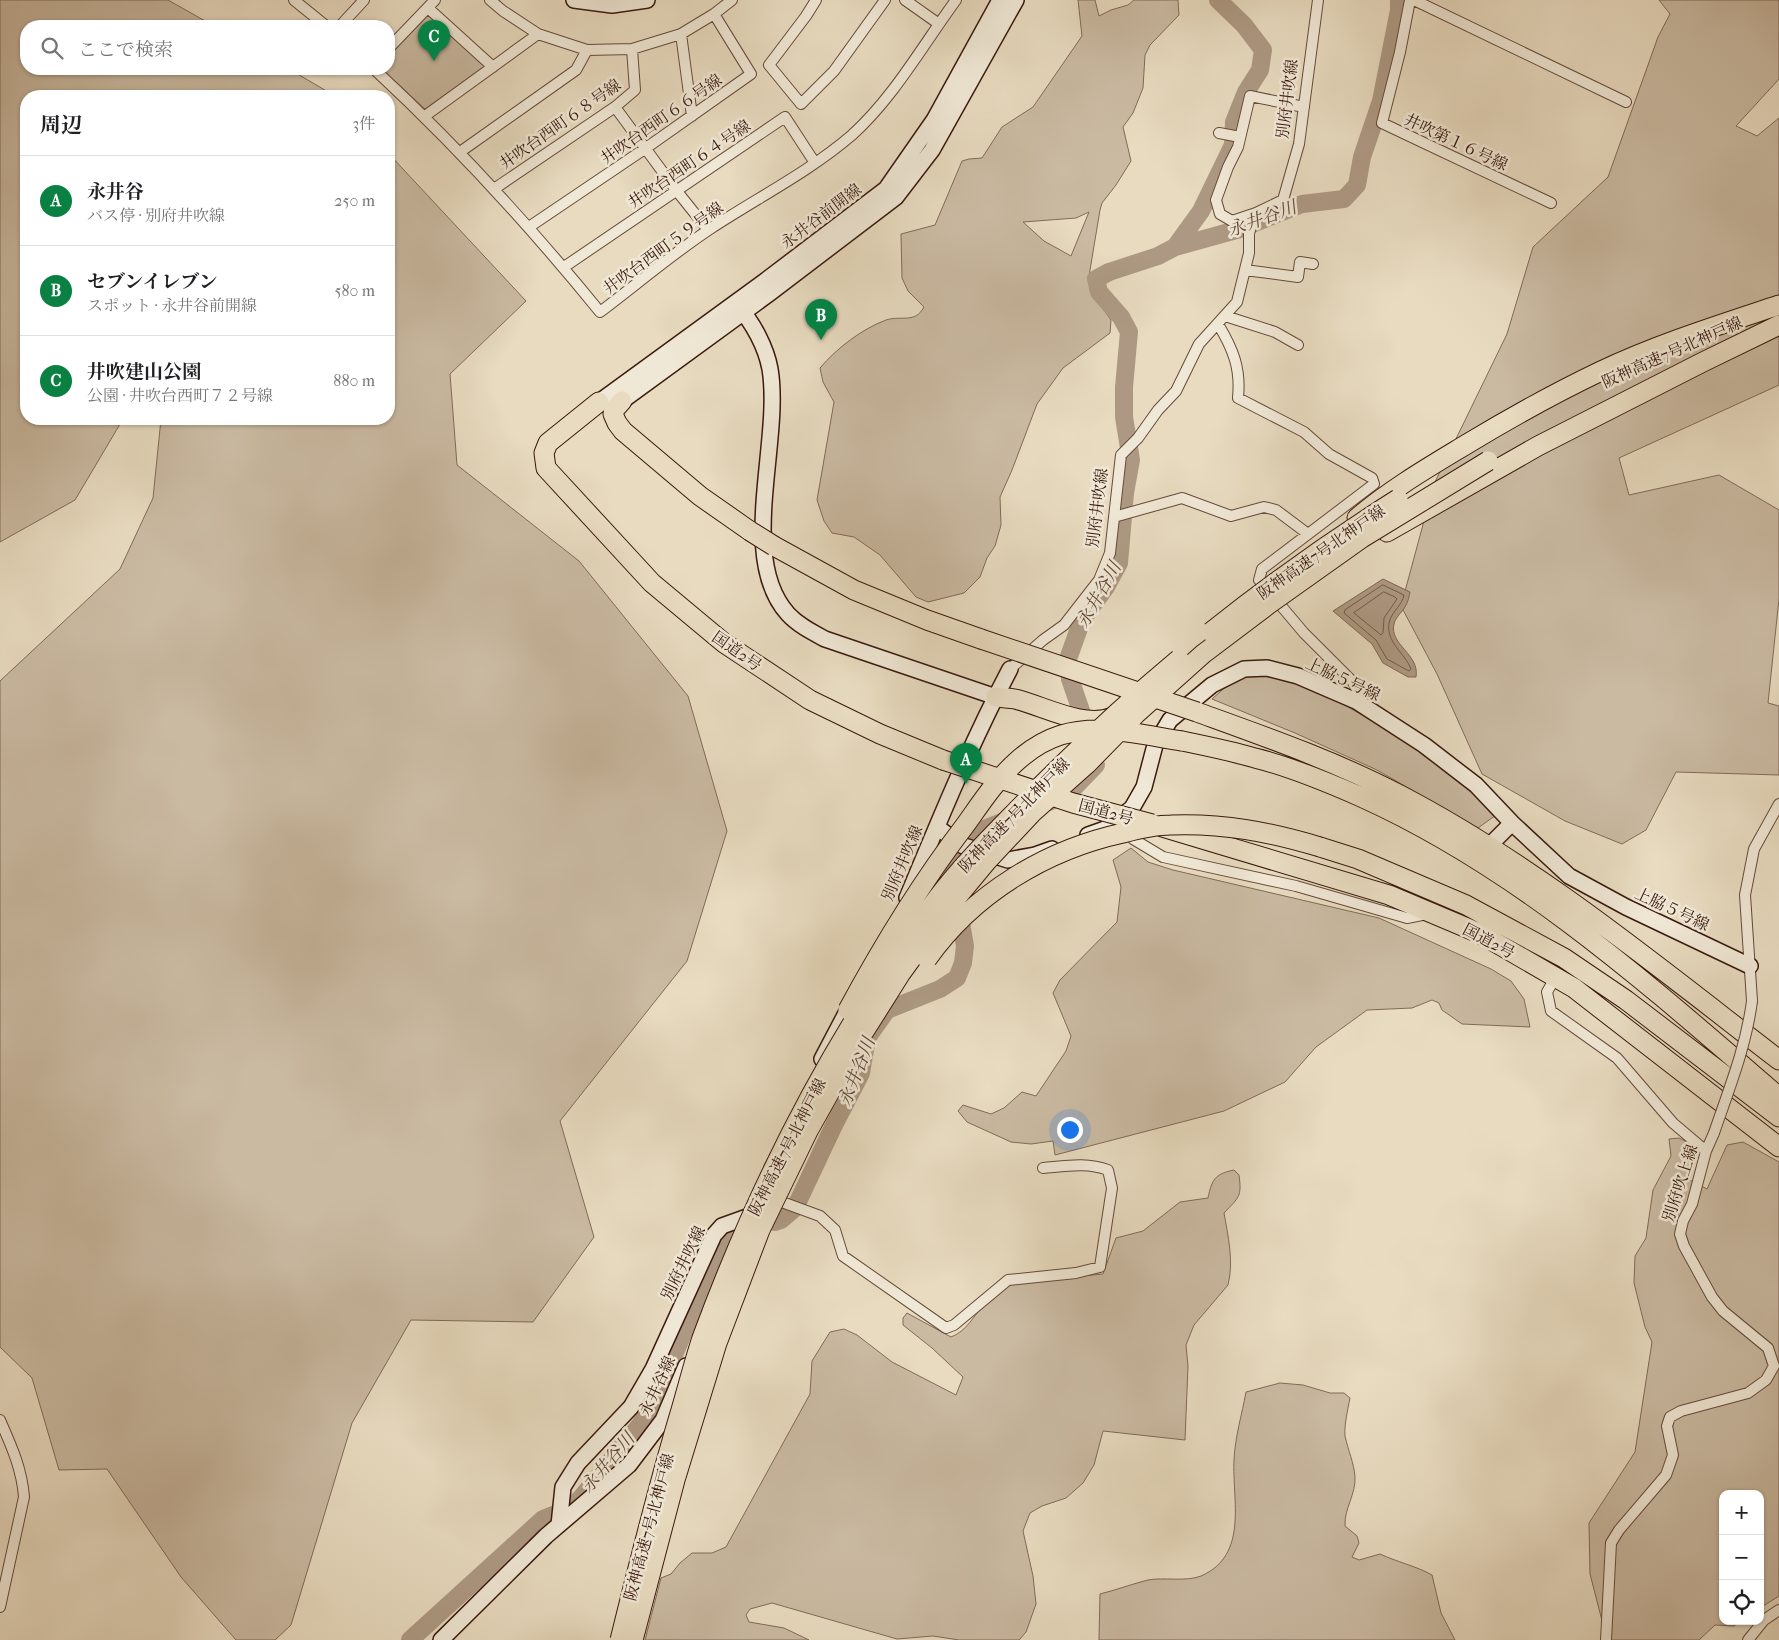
<!DOCTYPE html>
<html lang="ja">
<head>
<meta charset="utf-8">
<style>
  body { margin:0; font-family:"IM FELL French Canon","Noto Serif JP",serif; background:#f2f2f2; color:#202124 }
  .controls { position:absolute; right:15px; bottom:15px; display:grid; overflow:hidden; border-radius:10px; box-shadow:0 1px 4px #0004 }
  .controls button { width:45px; height:45px; display:grid; place-items:center; padding:0; border:0; border-bottom:1px solid #e0e0e0; background:#fff; color:#202124; font:25px sans-serif }
  .you { position:absolute; left:1069px; top:1129px; width:18px; height:18px; margin:-12px; border:4px solid #fff; border-radius:50%; background:#1a73e8; box-shadow:0 0 0 8px #1a73e833 }
  .badge { display:grid; place-items:center; width:32px; height:32px; border-radius:50%; background:#0b8043; color:#fff; font-size:16px; font-weight:700 }
  .pin { position:absolute; translate:-50% -41px; filter:drop-shadow(0 1px 2px #0008) }
  .pin::after { content:''; position:absolute; top:26px; width:18px; height:15px; background:inherit; clip-path:polygon(0 0,100% 0,50% 100%) }
  .list { margin:0; padding:0; list-style:none }
  h2 { display:flex; justify-content:space-between; align-items:center; height:65px; margin:0; padding:0 20px; font-size:21px }
  h2 small { font-size:16px; font-weight:400; color:#757577 }
  .list li { display:grid; grid-template-columns:32px 1fr auto; gap:15px; align-items:center; box-sizing:border-box; height:90px; padding:0 20px; border-top:1px solid #e0e0e0 }
  .list b { display:block; font-size:19px; white-space:nowrap }
  .list p { margin:0; font-size:16px; white-space:nowrap; color:#757577 }
  .list em { font-size:16px; font-style:normal; color:#757577 }
  .icon { flex:none; width:28px; height:28px; fill:none; stroke:currentColor; stroke-width:2; stroke-linecap:round; stroke-linejoin:round }
  .map { position:relative; flex:none; width:1779px; height:1640px; overflow:hidden }
  .search { position:absolute; background:#fff; box-shadow:0 1px 4px #0004; left:20px; top:20px; width:375px; height:55px; display:flex; align-items:center; gap:12px; box-sizing:border-box; padding:0 18px; border-radius:20px; color:#757577; font-size:19px }
  .panel { position:absolute; background:#fff; box-shadow:0 1px 4px #0004; left:20px; top:90px; width:375px; height:335px; border-radius:20px }
  .map>svg:first-child { display:block }
</style>
</head>
<body>
<div class="map">
<svg width="1779" height="1640" viewBox="0 0 1779 1640">
  <rect width="100%" height="100%" fill="#e8dbc0"/>
  <filter id="stains"><feTurbulence type="fractalNoise" baseFrequency=".004" numOctaves="4"/><feColorMatrix values="0 0 0 0 .2 0 0 0 0 .09 0 0 0 0 .02 0 0 0 .5 -.17"/></filter>
  <radialGradient id="worn" r=".72"><stop offset=".6" stop-color="#630" stop-opacity="0"/><stop offset="1" stop-color="#630" stop-opacity=".3"/></radialGradient>
  <!-- green -->
  <path fill="#cabaa2" stroke="#826a58" fill-rule="evenodd" d="M0 0H168L214 26H26V69H289L335 96H26V419H123L75 500 0 542Z
    M1078 0H1095L1099 16 1111 10 1128 5 1134 0H1178L1179 15 1150 45 1145 55 1143 88 1133 113 1123 127 1131 161 1116 185 1102 203 1100 210 1089 276 1098 302 1111 320 1110 333 1063 368 1037 404 1012 470 1000 497 1001 525 995 546 987 558 980 577 964 593 928 602 916 597 880 555 854 537 832 533 824 521 817 500 834 402 823 382 820 368C837 348 862 329 886 320 902 315 915 324 924 307L908 291 902 278 901 234 935 225 962 161 969 159 982 158 1002 127 1033 107 1082 36ZM1089 212 1071 256 1044 241 1023 222 1076 218Z
    M1659 0H1779V79L1736 126 1757 136 1779 118V385L1619 458 1629 495 1719 475 1779 510V599L1768 703 1779 706V775L1676 772 1646 830 1622 844 1565 821 1482 774 1437 674 1401 606 1434 484 1507 334 1533 247 1608 177 1658 37 1670 14Z
    M428 13 485 66 425 109 382 69H389V56Z
    M389 154 526 301 450 374 457 465 579 561 688 696 727 831 687 961 560 1121 594 1237 533 1322 411 1320 352 1423 291 1625 275 1640H236L181 1577 107 1469 59 1470 32 1378 0 1347V681L120 569 153 498 161 419H389Z
    M1257 673 1274 675 1336 700 1397 735 1448 771 1496 815 1478 828 1377 770 1295 733 1212 699 1237 677Z
    M1131 848 1148 862 1173 870 1379 918 1491 969 1511 981 1524 999 1530 1027 1462 1024 1442 1010 1439 1003 1432 1000 1412 1008 1367 1010 1316 1047 1285 1082 1224 1111 1055 1155 1053 1141 1031 1144 1011 1142 967 1122 958 1111 963 1105 991 1114 1004 1108 1022 1092 1036 1096 1066 1051 1071 1036 1053 993 1060 980 1117 922 1121 887 1113 860Z
    M1679 1138 1685 1141 1693 1159 1690 1180 1707 1189 1727 1145 1743 1142 1779 1162V1596L1760 1608V1494H1723V1621H1741L1734 1626 1715 1625 1699 1640H1607L1590 1574 1589 1523 1635 1452 1652 1342 1645 1327 1634 1283 1635 1256 1646 1238 1653 1190 1671 1156 1669 1139Z
    M1234 1170 1239 1175C1242 1197 1239 1197 1224 1213 1228 1236 1234 1261 1228 1285L1194 1325 1186 1345 1188 1366 1185 1440 1103 1431 1094 1465 1083 1483 1066 1498 1042 1506 1030 1513 1023 1531 1033 1576 1036 1604 1026 1632 1019 1640H959L933 1636 897 1639 772 1603 750 1609 746 1615 749 1622 784 1628 809 1640H645L661 1578 671 1574 680 1563 692 1553H712L726 1547 810 1394 812 1361 830 1332 844 1329 857 1335 892 1362 956 1395 963 1377 932 1348 903 1325V1318L907 1313 951 1337C967 1331 973 1316 985 1304 994 1294 1005 1286 1017 1282L1103 1274 1116 1238 1143 1231 1180 1202 1208 1198C1212 1179 1215 1174 1234 1170Z
    M1280 1383 1303 1385 1330 1393H1344L1350 1398C1348 1409 1344 1425 1345 1436 1348 1450 1354 1463 1355 1477 1356 1494 1344 1509 1345 1526L1357 1536 1359 1543 1352 1557 1359 1560 1380 1554C1397 1562 1416 1566 1432 1575L1441 1613 1455 1640H1099L1100 1594C1116 1590 1132 1584 1148 1580 1163 1577 1186 1582 1201 1576 1249 1555 1232 1500 1234 1460 1235 1437 1242 1414 1246 1392Z"/>
  <!-- water -->
  <path fill="#ad9983" stroke="#7f6654" d="M1383 579 1410 592C1409 597 1408 602 1405 607 1402 612 1395 618 1394 624 1389 645 1420 654 1416 677H1408L1383 663 1372 644 1333 611Z"/>
  <g fill="none" stroke-linecap="round" stroke-linejoin="round">
    <!-- shore -->
    <path stroke="#745948" stroke-width="1" d="M1383 585 1404 595C1402 606 1391 612 1389 623 1386 643 1405 653 1411 669L1409 671 1387 659 1376 640 1344 613 1345 610Z
      M1384 592 1395 597 1397 599 1384 618 1383 633 1381 635 1354 613Z"/>
    <!-- river -->
    <path stroke="#ad9983" stroke-width="18" d="M1175 247 1201 211 1233 145 1234 122 1246 92 1260 70 1263 50 1244 25 1218 0
      M1088 731 1070 679 1068 659 1082 620 1106 587 1119 563 1125 493 1131 460 1124 417V387L1129 332 1121 317 1099 292 1096 279 1109 272 1158 256 1175 247 1240 229 1302 204 1344 199 1357 185 1362 157 1381 101 1399 10V0
      M1049 802 1068 794 1096 765
      M775 1222 781 1220 795 1208 835 1123 861 1073 867 1038 887 1010 940 989 957 978 963 963 965 946 950 859 966 836 1009 819
      M410 1640 543 1519 570 1508 581 1498 640 1425 666 1374 725 1234 735 1232"/>
    <defs>
      <path id="street" d="M294 0 326 26
        M490 0 503 11 538 34 587 50 632 49 681 34 714 14 732 0
        M816 0 806 16 769 65 801 104 834 71 885 0
        M905 0 939 24
        M1410 0 1400 52 1382 123 1551 203
        M1414 0 1626 102
        M428 8 493 67
        M340 26 364 0
        M681 34 692 116
        M389 48 435 0
        M374 69C455 144 530 226 600 312 636 285 672 254 710 229 757 198 809 172 852 135 894 97 923 45 956 0
        M615 107 676 190 708 230
        M1304 107 1250 96 1238 147 1228 167 1216 200 1220 214 1232 221 1256 213 1283 200 1299 144 1318 0
        M425 116 538 34
        M1219 133 1240 137
        M460 152 576 70 587 50
        M494 189 615 107 635 90 632 49
        M529 227 646 148 751 74 714 14
        M564 267 785 117 815 163
        M1245 270 1298 277 1300 262 1313 264
        M1225 316 1275 332 1298 345
        M1218 324C1233 349 1241 368 1238 398L1304 432 1329 454 1372 478 1374 484 1262 569 1259 580 1269 591
        M1114 517 1182 498 1231 516 1264 507 1276 510 1308 534
        M1277 601 1304 633 1353 682 1358 692 1353 700
        M1010 669 1043 640 1064 625 1099 580 1110 553 1121 455 1138 438 1158 410 1176 391 1199 344 1237 302 1249 253V233L1256 213
        M1127 830 1133 839 1163 857 1296 886 1407 918 1427 914
        M1555 978 1547 992 1551 1011 1617 1058 1673 1123 1706 1151
        M1752 1001 1745 895 1754 849 1779 804
        M771 1198 820 1216 835 1230 843 1256 946 1328 954 1325 1008 1280 1076 1273 1100 1267 1112 1188 1108 1170C1087 1162 1066 1166 1043 1168
        M0 1420C11 1445 22 1469 24 1497L0 1607
        M1606 1640 1611 1543 1619 1530 1666 1475 1673 1455 1667 1426 1670 1417 1681 1411 1748 1393 1766 1380 1774 1366 1768 1348 1723 1311 1712 1297 1684 1246 1680 1234 1683 1221 1692 1204 1706 1151 1714 1133
        M1748 1640 1764 1620 1779 1610"/>
      <path id="secondary" d="M574 0 612 5 647 0
        M738 306C753 323 766 347 770 369 782 441 737 558 788 614 798 625 812 632 825 639L996 697
        M622 401 770 293 896 197 932 150 1016 0
        M599 402 765 281 886 189 934 120 1000 0
        M937 827 961 845 1008 860 1035 855 1052 849
        M1088 835 1105 829 1132 808 1144 787 1155 745 1170 720 1212 685 1244 669 1267 668 1298 676 1356 701 1424 745 1476 785 1512 823 1569 876 1626 907 1750 966
        M1488 847 1512 823
        M907 898C939 821 971 743 1010 669
        M822 1059 853 1000
        M559 1525 563 1487 578 1463 631 1407 653 1369 714 1235 722 1226 747 1217
        M441 1640 546 1536 629 1465 663 1420 686 1366"/>
      <path id="highway" d="M622 401 614 410 613 414 617 423 623 431 700 496 750 531
        M599 402 548 443 544 453 546 468 652 583 724 643 810 700 880 734 943 760
        M1357 518C1391 489 1429 467 1467 444 1510 418 1555 393 1601 371 1658 344 1719 325 1779 305
        M1387 532 1538 446 1703 362 1779 325
        M774 546 854 590 927 620 981 639
        M996 697C1002 698 1009 698 1015 699 1044 706 1084 729 1113 717
        M1197 712C1266 737 1335 761 1400 795 1536 866 1658 967 1779 1060
        M1182 741C1206 746 1231 751 1255 758 1291 767 1327 782 1361 797 1519 868 1649 985 1779 1097
        M1162 827 1389 895 1479 933 1574 988 1779 1147
        M1320 847 1358 859 1466 905 1564 958 1626 1000 1779 1117"/>
    </defs>
    <!-- street casing -->
    <use href="#street" stroke="#664a3a" stroke-width="12"/>
    <!-- secondary casing -->
    <use href="#secondary" stroke="#3a190e" stroke-width="18"/>
    <!-- highway casing -->
    <use href="#highway" stroke="#3a190e" stroke-width="21"/>
    <!-- street -->
    <use href="#street" stroke="#f0e8d6" stroke-width="10"/>
    <!-- secondary -->
    <use href="#secondary" stroke="#f0e8d6" stroke-width="15"/>
    <!-- highway -->
    <use href="#highway" stroke="#e8dbc0" stroke-width="19"/>
    <defs>
      <path id="street-bridge" d="M1714 1133C1729 1089 1746 1047 1752 1001"/>
      <path id="highway-bridge" d="M750 531 774 546
        M1211 632C1271 584 1333 540 1398 499
        M981 639 1197 712
        M943 760 1073 803 1152 824
        M927 959C973 894 1045 850 1123 833 1138 829 1155 825 1171 825 1223 823 1270 832 1320 847
        M848 1010C883 945 921 883 966 824 981 803 996 780 1016 762 1028 751 1045 740 1061 735 1099 723 1143 735 1182 741
        M620 1640C639 1563 658 1486 681 1410 688 1386 694 1362 702 1338 759 1184 837 1031 936 900 963 864 995 833 1026 801 1075 751 1125 704 1179 659
        M633 1640 675 1480 717 1343 760 1230 808 1131 860 1038 901 973 948 908 987 861 1032 813 1087 764 1136 714 1203 654 1269 604 1362 538 1488 461"/>
    </defs>
    <!-- street-bridge casing -->
    <use href="#street-bridge" stroke="#664a3a" stroke-width="12" stroke-linecap="butt"/>
    <!-- highway-bridge casing -->
    <use href="#highway-bridge" stroke="#3a190e" stroke-width="21" stroke-linecap="butt"/>
    <!-- street-bridge -->
    <use href="#street-bridge" stroke="#f0e8d6" stroke-width="10"/>
    <!-- highway-bridge -->
    <use href="#highway-bridge" stroke="#e8dbc0" stroke-width="19"/>
  </g>
  <g text-anchor="middle" dominant-baseline="central" stroke-width="5" stroke-linejoin="round" paint-order="stroke">
    <!-- street labels -->
    <g font-size="16" fill="#3a190e" stroke="#f0e8d6">
      <text transform="translate(1287 99) rotate(-83)">別府井吹線</text>
      <text transform="translate(661 119) rotate(-35)">井吹台西町６６号線</text>
      <text transform="translate(560 124) rotate(-35)">井吹台西町６８号線</text>
      <text transform="translate(1456 142) rotate(25)">井吹第１６号線</text>
      <text transform="translate(689 164) rotate(-34)">井吹台西町６４号線</text>
      <text transform="translate(821 216) rotate(-37)">永井谷前開線</text>
      <text transform="translate(663 248) rotate(-36)">井吹台西町５９号線</text>
      <text transform="translate(1672 352) rotate(-24)">阪神高速7号北神戸線</text>
      <text transform="translate(1097 508) rotate(-83)">別府井吹線</text>
      <text transform="translate(1321 552) rotate(-35)">阪神高速7号北神戸線</text>
      <text transform="translate(737 651) rotate(35)">国道2号</text>
      <text transform="translate(1343 679) rotate(25)">上脇５号線</text>
      <text transform="translate(1106 812) rotate(15)">国道2号</text>
      <text transform="translate(1014 815) rotate(-46)">阪神高速7号北神戸線</text>
      <text transform="translate(902 863) rotate(-67)">別府井吹線</text>
      <text transform="translate(1672 909) rotate(25)">上脇５号線</text>
      <text transform="translate(1489 941) rotate(28)">国道2号</text>
      <text transform="translate(787 1147) rotate(-63)">阪神高速7号北神戸線</text>
      <text transform="translate(1680 1183) rotate(-72)">別府吹上線</text>
      <text transform="translate(683 1263) rotate(-64)">別府井吹線</text>
      <text transform="translate(657 1386) rotate(-65)">永井谷線</text>
      <text transform="translate(649 1527) rotate(-75)">阪神高速7号北神戸線</text>
    </g>
    <!-- water labels -->
    <g font-size="18" font-style="italic" fill="#624637" stroke="#f0e8d6">
      <text transform="translate(1262 219) rotate(-20)">永井谷川</text>
      <text transform="translate(1099 595) rotate(-61)">永井谷川</text>
      <text transform="translate(857 1072) rotate(-69)">永井谷川</text>
      <text transform="translate(608 1463) rotate(-50)">永井谷川</text>
    </g>
  </g>
  <rect width="100%" height="100%" filter="url(#stains)"/>
  <rect width="100%" height="100%" fill="url(#worn)"/>
</svg>
<div class="controls">
<button>+</button>
<button>−</button>
<button><svg class="icon" aria-label="locate" viewBox="0 0 24 24"><circle cx="12" cy="12" r="6"/><path d="M12 2v4M12 18v4M2 12h4M18 12h4"/></svg></button>
</div>
<div class="you"></div>
<div class="pin badge" style="left:966px;top:784px">A</div>
<div class="pin badge" style="left:821px;top:340px">B</div>
<div class="pin badge" style="left:434px;top:61px">C</div>
<div class="search"><svg class="icon" aria-label="search" viewBox="0 0 24 24"><circle cx="10" cy="10" r="6"/><path d="M15 15l6 6"/></svg>ここで検索</div>
<section class="panel">
<h2>周辺<small>3件</small></h2>
<ul class="list">
<li><span class="badge">A</span><div><b>永井谷</b><p>バス停 · 別府井吹線</p></div><em>250 m</em></li>
<li><span class="badge">B</span><div><b>セブンイレブン</b><p>スポット · 永井谷前開線</p></div><em>580 m</em></li>
<li><span class="badge">C</span><div><b>井吹建山公園</b><p>公園 · 井吹台西町７２号線</p></div><em>880 m</em></li>
</ul>
</section>
</div>
</body>
</html>
